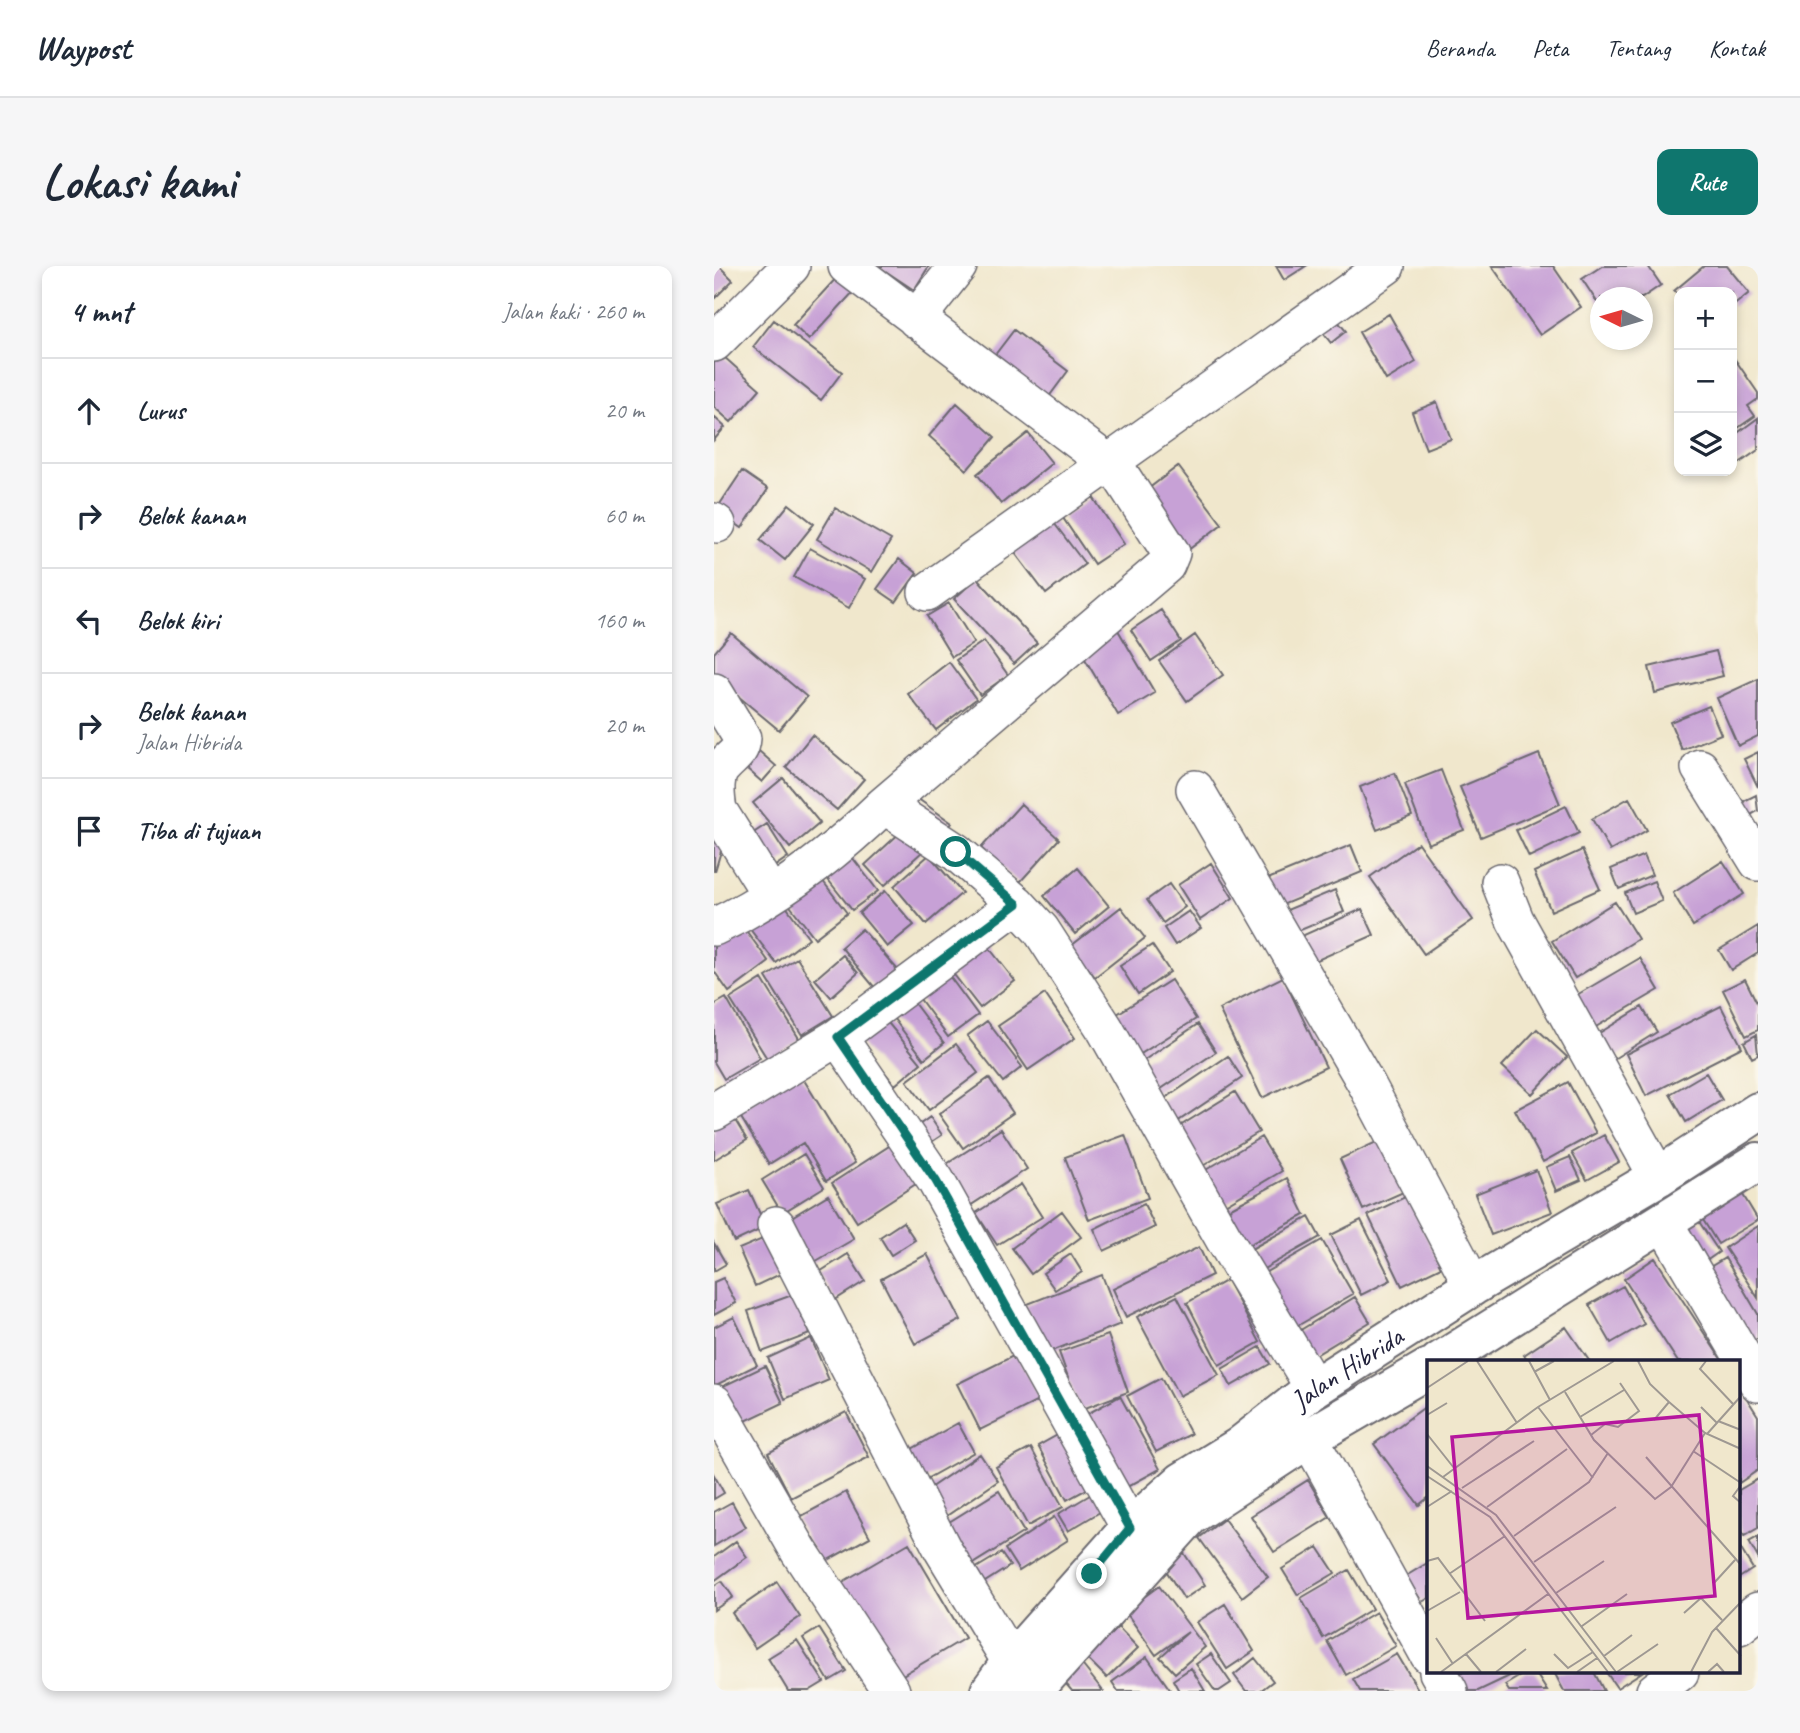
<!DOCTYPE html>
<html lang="id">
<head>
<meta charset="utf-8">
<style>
  body { margin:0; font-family:Caveat,sans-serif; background:#f6f6f7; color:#1f2937 }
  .controls { position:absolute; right:21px; top:21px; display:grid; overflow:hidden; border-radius:14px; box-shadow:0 4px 10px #0003 }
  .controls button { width:63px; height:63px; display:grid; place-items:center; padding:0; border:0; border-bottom:2px solid #e0e1e3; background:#fff; color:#1f2937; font:35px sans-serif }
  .compass { position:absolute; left:876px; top:21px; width:63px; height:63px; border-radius:50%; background:#fff; box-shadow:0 4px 10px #0003; rotate:275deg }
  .stop { position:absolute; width:21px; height:21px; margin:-16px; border:5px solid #0f766e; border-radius:50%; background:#fff }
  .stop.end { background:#0f766e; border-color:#fff; box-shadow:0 2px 7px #0008 }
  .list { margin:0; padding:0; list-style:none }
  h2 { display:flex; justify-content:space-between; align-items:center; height:91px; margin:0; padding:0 28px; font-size:30px }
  h2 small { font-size:23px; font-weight:400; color:#747a83 }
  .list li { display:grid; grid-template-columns:46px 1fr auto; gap:21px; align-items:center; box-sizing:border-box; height:105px; padding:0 28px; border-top:2px solid #e0e1e3 }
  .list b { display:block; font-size:26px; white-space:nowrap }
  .list p { margin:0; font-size:23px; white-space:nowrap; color:#747a83 }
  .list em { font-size:23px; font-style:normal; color:#747a83 }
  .icon { flex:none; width:38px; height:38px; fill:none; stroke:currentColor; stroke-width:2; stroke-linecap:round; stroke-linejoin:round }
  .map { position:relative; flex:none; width:1044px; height:1425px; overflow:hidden; border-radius:14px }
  header { display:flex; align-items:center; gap:42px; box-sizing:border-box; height:98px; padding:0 35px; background:#fff; border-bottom:2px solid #e0e1e3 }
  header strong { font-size:33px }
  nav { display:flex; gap:38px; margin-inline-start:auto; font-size:24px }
  .intro { display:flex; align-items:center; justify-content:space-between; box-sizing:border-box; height:168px; padding:0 42px }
  h1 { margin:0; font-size:49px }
  .button { padding:18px 32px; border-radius:14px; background:#0f766e; color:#fff; font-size:24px; font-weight:700 }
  main { display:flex; gap:42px; padding:0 42px }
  aside { flex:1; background:#fff; border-radius:14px; box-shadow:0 4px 10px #0003 }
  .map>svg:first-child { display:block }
</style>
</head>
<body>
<header>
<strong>Waypost</strong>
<nav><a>Beranda</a><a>Peta</a><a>Tentang</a><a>Kontak</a></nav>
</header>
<div class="intro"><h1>Lokasi kami</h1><a class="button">Rute</a></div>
<main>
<aside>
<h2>4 mnt<small>Jalan kaki · 260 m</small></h2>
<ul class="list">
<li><svg class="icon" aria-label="ahead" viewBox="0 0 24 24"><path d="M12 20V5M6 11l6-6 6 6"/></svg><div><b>Lurus</b></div><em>20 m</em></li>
<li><svg class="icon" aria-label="right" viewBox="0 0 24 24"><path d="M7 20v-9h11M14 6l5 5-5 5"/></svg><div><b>Belok kanan</b></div><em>60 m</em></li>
<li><svg class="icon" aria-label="left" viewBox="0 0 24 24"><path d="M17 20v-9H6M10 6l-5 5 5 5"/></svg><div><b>Belok kiri</b></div><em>160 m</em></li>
<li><svg class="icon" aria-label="right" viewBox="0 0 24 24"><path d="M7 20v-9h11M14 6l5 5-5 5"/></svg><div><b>Belok kanan</b><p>Jalan Hibrida</p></div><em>20 m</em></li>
<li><svg class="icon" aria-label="arrive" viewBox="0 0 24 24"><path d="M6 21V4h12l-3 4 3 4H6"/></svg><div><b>Tiba di tujuan</b></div></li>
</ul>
</aside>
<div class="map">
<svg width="1044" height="1425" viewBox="0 0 1044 1425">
  <rect width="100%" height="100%" fill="#fbf7ec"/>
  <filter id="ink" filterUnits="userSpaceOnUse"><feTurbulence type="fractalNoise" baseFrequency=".0143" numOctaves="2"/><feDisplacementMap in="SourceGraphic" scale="14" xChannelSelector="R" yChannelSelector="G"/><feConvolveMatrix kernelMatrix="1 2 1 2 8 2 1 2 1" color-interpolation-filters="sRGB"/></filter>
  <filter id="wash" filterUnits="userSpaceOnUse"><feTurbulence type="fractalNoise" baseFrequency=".00686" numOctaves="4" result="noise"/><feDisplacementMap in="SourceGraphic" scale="28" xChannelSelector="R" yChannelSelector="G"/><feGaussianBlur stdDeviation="1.57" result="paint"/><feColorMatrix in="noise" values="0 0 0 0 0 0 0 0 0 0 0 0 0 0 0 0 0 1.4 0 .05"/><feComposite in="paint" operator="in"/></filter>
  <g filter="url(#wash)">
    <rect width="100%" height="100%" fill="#f0e7cc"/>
    <g id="blocks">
      <!-- building -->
      <path fill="#c7a1d6" d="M0 0H5L19 14 0 33Z
        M164 0H215L200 24Z
        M562 0H592L570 14Z
        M778 0H839L867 41 826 69Z
        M888 0H934L947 19 928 32H887V42L868 13Z
        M990 0H1013L1035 27 1018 41V26H965V31L960 25Z
        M126 8 142 23 95 74 79 59Z
        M616 46 632 65 617 77 602 58Z
        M675 48 702 96 672 114 645 66Z
        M60 54 128 106 107 134 39 81Z
        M300 64 354 105 328 140 274 98Z
        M0 82 46 123 17 156 0 141Z
        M1018 89 1044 127V133L1034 140 1041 150 1018 166Z
        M723 136 737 173 712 183 698 146Z
        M243 137 281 171 253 204 215 170Z
        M0 151 11 161 0 174Z
        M1044 152V184L1024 198 1018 189V171Z
        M314 167 338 197 287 238 263 208Z
        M464 200 508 258 469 288 425 230Z
        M28 205 54 223 28 262 2 244Z
        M379 231 410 278 380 298 349 252Z
        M75 238 100 258 71 294 46 274Z
        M121 242 177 274 158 306 103 273Z
        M337 253 371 298 332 328 298 283Z
        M96 282 151 313 135 342 80 311Z
        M185 293 203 307 182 336 163 323Z
        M263 312 323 377 300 398 240 333Z
        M235 337 260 377 238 391 213 350Z
        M447 344 467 375 437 395 417 364Z
        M401 359 441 427 404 449 364 381Z
        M17 367 93 431 65 464 0 410V387Z
        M481 369 509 409 473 435 445 395Z
        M270 375 294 409 266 429 242 394Z
        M1002 385 1009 410 941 427 935 401Z
        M235 396 262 433 222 464 194 428Z
        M1044 413V470L1024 480 1003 432Z
        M995 440 1007 468 968 484 956 456Z
        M98 469 150 513 123 544 72 501Z
        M37 478 62 500 48 516 23 494Z
        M1044 486V521L1030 493Z
        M825 488 846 538 767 571 746 521Z
        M727 504 750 564 714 578 691 518Z
        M681 507 698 550 663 564 646 521Z
        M69 512 106 557 76 582 39 537Z
        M1042 529 1044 545 1024 556 1016 542Z
        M200 530 238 557 227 572 190 545Z
        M915 532 933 564 896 585 878 553Z
        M307 538 345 573 305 617 267 582Z
        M852 540 865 567 815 591 802 564Z
        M53 558 74 591 54 605 32 572Z
        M189 564 208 586 170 620 151 599Z
        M0 572 10 575 1 605H0Z
        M704 577 759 654 710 688 656 611Z
        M637 579 648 606 561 642 549 615Z
        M868 584 886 623 837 645 820 606Z
        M215 589 248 627 212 658 180 620Z
        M930 589 938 609 905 623 897 603Z
        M138 591 164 625 138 644 112 611Z
        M1009 595 1030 628 979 660 959 627Z
        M497 597 519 632 486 654 464 619Z
        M364 602 395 640 361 668 330 630Z
        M102 606 133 647 101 672 70 632Z
        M940 615 948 635 919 647 911 627Z
        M455 618 471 641 449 657 433 634Z
        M621 624 630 646 577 668 568 646Z
        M171 625 200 659 173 681 145 647Z
        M66 632 95 672 62 697 32 658Z
        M901 636 924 673 861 712 838 675Z
        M407 641 431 672 381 711 357 680Z
        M648 643 660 669 592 699 581 673Z
        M475 645 487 662 461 679 450 662Z
        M28 659 55 696 15 726 0 705V679Z
        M1044 660V687L1017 704 1005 684Z
        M148 663 183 703 161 722 127 681Z
        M269 674 301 715 266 742 234 701Z
        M438 679 456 706 424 728 406 700Z
        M129 689 144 707 117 731 101 713Z
        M83 692 119 750 88 769 52 711Z
        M926 692 945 724 880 762 861 730Z
        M230 703 264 749 234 771 200 725Z
        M569 711 612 801 548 832 505 743Z
        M48 713 86 774 54 794 16 733Z
        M1031 713 1044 739V764L1032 770 1009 724Z
        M457 714 482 753 417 794 392 755Z
        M331 728 361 772 314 804 284 760Z
        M12 732 46 792 10 813 0 796V739Z
        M197 733 230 777 210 793 177 749Z
        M1007 740 1028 781 932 830 912 788Z
        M928 741 943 766 898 794 882 769Z
        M166 747 207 797 181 819 140 769Z
        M273 755 308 801 289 816 253 770Z
        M484 758 502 786 441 827 423 799Z
        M823 763 853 791 818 828 788 800Z
        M1042 769 1044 789 1038 792 1030 776Z
        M242 778 264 807 215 844 193 815Z
        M514 790 528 812 457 860 443 838Z
        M85 806 141 897 112 915 89 877 55 898 23 845Z
        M992 807 1008 834 972 856 956 828Z
        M275 812 299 847 249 882 225 848Z
        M854 816 882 867 829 896 801 844Z
        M521 826 545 866 482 904 458 865Z
        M16 846 33 874 0 894V856Z
        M216 851 228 869 210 881 198 864Z
        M287 863 313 903 251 943 225 903Z
        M411 869 434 932 375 954 351 891Z
        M890 869 905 896 873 914 858 887Z
        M547 871 568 905 504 943 485 908Z
        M671 872 694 924 649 944 626 893Z
        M183 875 208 914 143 956 118 917Z
        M90 888 110 921 68 947 48 914Z
        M856 891 867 914 842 925 832 901Z
        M822 904 838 946 777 969 761 928Z
        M573 912 591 949 523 985 504 949Z
        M307 918 328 951 283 979 262 947Z
        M35 924 52 961 20 976 3 938Z
        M1026 924 1044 954 1004 978 986 949Z
        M114 929 140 973 97 998 71 955Z
        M693 930 727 1001 688 1020 654 949Z
        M430 938 441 961 390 985 380 963Z
        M348 945 367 971 317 1008 298 982Z
        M595 951 606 971 539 1009 528 988Z
        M647 954 677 1014 647 1029 617 969Z
        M984 954 1005 986 982 1002 961 970Z
        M189 956 201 974 177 989 166 971Z
        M1044 960V1032L1011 982Z
        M58 969 73 1005 41 1020 25 983Z
        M608 974 639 1028 571 1067 540 1013Z
        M0 977 12 998 0 1005Z
        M485 981 498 1009 412 1051 399 1023Z
        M134 988 151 1015 121 1034 104 1007Z
        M213 988 247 1054 201 1078 167 1013Z
        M357 988 368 1006 341 1024 329 1007Z
        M941 992 1009 1096H964L910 1013Z
        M1011 992 1044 1048V1072L1030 1081 986 1007Z
        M388 1009 407 1058 330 1088 311 1039Z
        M9 1012 22 1037 0 1049V1016Z
        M513 1014 546 1076 505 1099 473 1037Z
        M909 1020 930 1058 897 1077 875 1039Z
        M81 1028 96 1068 48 1086 34 1045Z
        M463 1030 505 1109 465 1130 423 1051Z
        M641 1031 656 1056 590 1096 575 1071Z
        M20 1051 43 1099 0 1120V1061Z
        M852 1061 876 1096H815L810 1089Z
        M394 1069 414 1126 366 1144 345 1086Z
        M97 1072 115 1114 71 1133 54 1092Z
        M546 1081 556 1098 517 1120 508 1103Z
        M303 1088 326 1134 266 1164 243 1118Z
        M51 1100 69 1137 19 1161 1 1124Z
        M447 1112 477 1168 442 1186 413 1130Z
        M1025 1120 1044 1150V1204L1025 1217Z
        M406 1130 446 1203 404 1226 364 1153Z
        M715 1138V1231L705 1239 660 1178Z
        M132 1146 155 1191 77 1232 54 1187Z
        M244 1157 260 1186 205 1217 189 1188Z
        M356 1162 386 1216 353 1234 324 1180Z
        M317 1182 349 1241 314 1260 282 1201Z
        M266 1188 284 1215 225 1255 207 1228Z
        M0 1209 10 1227 0 1233Z
        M1044 1213V1262L1030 1270 1025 1260V1224Z
        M594 1214 616 1251 560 1286 537 1250Z
        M285 1225 310 1266 252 1302 227 1261Z
        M132 1226 156 1271 107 1298 82 1253Z
        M381 1226 391 1243 354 1265 344 1248Z
        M18 1236 32 1261 0 1280V1246Z
        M340 1251 354 1274 305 1305 291 1283Z
        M510 1253 554 1311 528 1331 485 1272Z
        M1044 1271V1292L1035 1276Z
        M22 1275 33 1291 0 1315V1291Z
        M195 1277 251 1372 180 1414 125 1318Z
        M1025 1280 1039 1303 1025 1312Z
        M604 1281 621 1307 584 1329 568 1303Z
        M468 1284 491 1319 470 1333 448 1298Z
        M287 1287 296 1300 263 1321 254 1307Z
        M715 1296V1332L708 1336 692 1310Z
        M635 1304 658 1343 609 1372 587 1332Z
        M8 1315 19 1331 0 1344V1320Z
        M63 1316 86 1351 41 1382 18 1347Z
        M445 1320 491 1381 461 1407 446 1391 474 1366 442 1389 411 1345Z
        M511 1338 540 1385 513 1403 483 1356Z
        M662 1346 682 1380 632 1409 613 1375Z
        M404 1361 424 1382 393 1412 373 1392Z
        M105 1362 132 1405 115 1415 89 1372Z
        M83 1374 110 1416 95 1425H74L54 1392Z
        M497 1388 517 1417 505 1425H501L482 1398Z
        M683 1388 705 1425H646L639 1413Z
        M433 1391 457 1425H404L398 1416Z
        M541 1392 559 1415 546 1425H532L520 1409Z
        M366 1396 389 1425H358L347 1412Z
        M477 1402 491 1425H465L459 1414Z
        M733 1406H804L764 1425H742Z
        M813 1406H821L833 1425H795L791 1419Z
        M840 1406H880L890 1425H850Z
        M892 1406H928L903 1422Z"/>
    </g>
  </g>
  <g filter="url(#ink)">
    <use href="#blocks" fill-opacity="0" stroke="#6a676e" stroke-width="2"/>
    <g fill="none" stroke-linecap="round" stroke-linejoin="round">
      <defs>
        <path id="minor" d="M202 53 244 0
          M0 77 77 0
          M0 256 3 258
          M213 326 672 0
          M0 426 28 472C27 489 15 491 6 504 0 515 2 532 4 544L57 629
          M986 502 1044 596
          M481 523 653 819 759 1020
          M170 539 242 586 303 638 327 664 391 763 510 973 600 1122
          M786 616 801 654 944 911
          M0 661C64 631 119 588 170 539L452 299 457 287 407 210 394 197 133 0
          M124 771 222 915 416 1262
          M0 846 124 771 303 638
          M950 957 1044 1117
          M62 959 229 1284 297 1396
          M0 1137 85 1285 177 1425
          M595 1172 715 1389
          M1025 1360 1044 1345
          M724 1406 735 1425
          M941 1425 966 1406"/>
        <g id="major">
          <path d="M725 1096 1044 896"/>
          <path id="s1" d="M276 1425 297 1396 416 1262 468 1216 525 1181 600 1122 759 1020 944 911 1044 846"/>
          <path d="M319 1425 476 1250 595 1172 715 1102"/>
        </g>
      </defs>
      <!-- minor casing -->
      <use href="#minor" stroke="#6a676e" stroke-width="40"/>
      <!-- major casing -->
      <use href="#major" stroke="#6a676e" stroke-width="42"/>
      <!-- minor -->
      <use href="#minor" stroke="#fff" stroke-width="37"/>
      <!-- major -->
      <use href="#major" stroke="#fff" stroke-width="38"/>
    </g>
  </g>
  <g fill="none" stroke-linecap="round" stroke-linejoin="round" filter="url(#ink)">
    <!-- route -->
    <path stroke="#0f766e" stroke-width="9" d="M242 586 303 638 124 771 222 915 416 1262 378 1308"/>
  </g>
  <g text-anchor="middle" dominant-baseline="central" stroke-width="7" stroke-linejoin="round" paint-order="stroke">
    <!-- street labels -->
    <g font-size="28" fill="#22223b" stroke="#fbf7ec">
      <text stroke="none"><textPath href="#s1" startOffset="485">Jalan Hibrida</textPath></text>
    </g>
  </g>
  <!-- overview -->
  <g transform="translate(713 1094)">
    <rect width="313" height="313" fill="#f0e7cc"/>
    <path fill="none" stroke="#9e9892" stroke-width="2" d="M50 1 90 63M102 1 123 40M211 1 223 24 242 42 278 73 314 89M279 1 273 9 306 44M107 12 127 1M0 28 41 1M138 32 167 80 228 139 244 127 278 73M111 47 166 118M274 47 290 63M0 55 20 43M153 57 197 30M227 60 242 42M291 61 314 70M0 74 27 108M280 74 314 36M164 75 178 64 191 67 212 51 193 23M266 91 314 123M219 97 314 205M0 106 69 155 189 312M0 116 63 157 181 312M16 117 111 47 187 1M314 125 306 136 314 143M35 128 107 81M0 147 25 131M60 147 140 89M87 176 162 122 181 93M0 201 11 198 58 261M107 202 189 147M22 214 78 176M287 223 308 200M129 233 177 201M0 251 33 232M257 253 274 238 295 260M155 266 200 234M289 268 314 296M9 278 26 304M39 294 54 312M127 294 141 308 166 292M177 296 205 275M14 312 121 234M69 312 99 289M150 312 170 298M190 312 231 284M264 312 285 272 314 242M281 312 290 304 297 312"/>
    <path fill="#b5179e" fill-opacity="0.15" stroke="#b5179e" stroke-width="3.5" d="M272 55 288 236 41 258 25 77Z"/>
    <rect width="313" height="313" fill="none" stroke="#22223b" stroke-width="3.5"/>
  </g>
</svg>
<div class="controls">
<button>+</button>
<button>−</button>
<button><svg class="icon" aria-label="layers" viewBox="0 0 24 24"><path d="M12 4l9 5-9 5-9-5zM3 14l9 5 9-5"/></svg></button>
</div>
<svg class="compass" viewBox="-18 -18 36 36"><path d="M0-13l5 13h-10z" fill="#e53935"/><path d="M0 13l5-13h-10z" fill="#747a83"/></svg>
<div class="stop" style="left:242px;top:586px"></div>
<div class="stop end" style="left:378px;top:1308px"></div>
</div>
</main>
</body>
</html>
